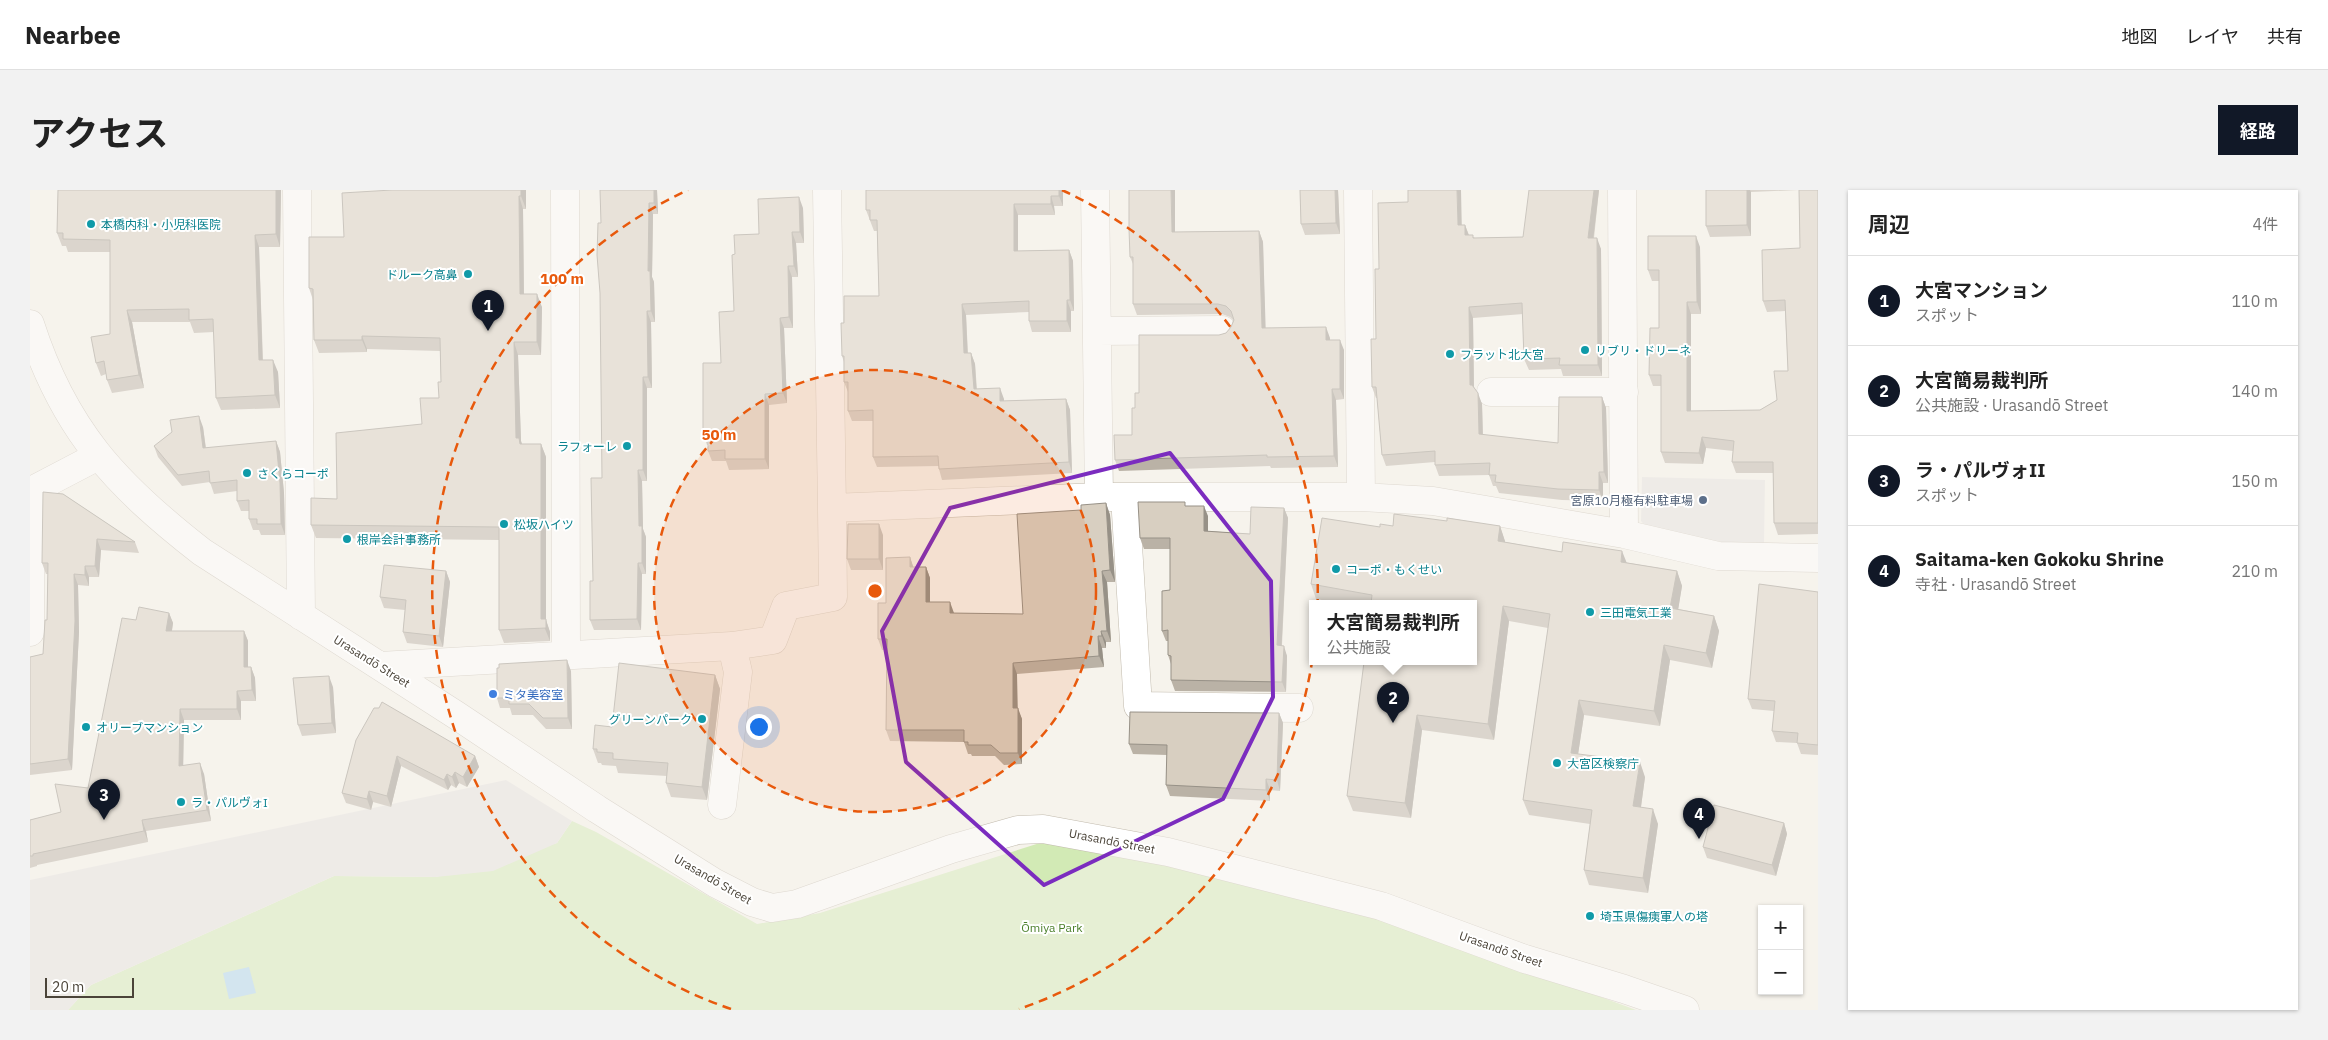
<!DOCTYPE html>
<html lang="ja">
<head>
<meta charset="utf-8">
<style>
  body { margin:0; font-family:"IBM Plex Sans","Noto Sans JP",sans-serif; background:#f2f2f2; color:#222 }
  .controls { position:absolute; right:15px; bottom:15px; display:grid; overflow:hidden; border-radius:0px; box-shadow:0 1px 4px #0004 }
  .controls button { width:45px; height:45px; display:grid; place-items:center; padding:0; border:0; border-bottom:1px solid #e0e0e0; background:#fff; color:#222; font:25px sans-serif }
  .scale { position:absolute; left:15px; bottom:12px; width:89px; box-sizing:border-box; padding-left:5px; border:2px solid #4b4439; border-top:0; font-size:14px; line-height:18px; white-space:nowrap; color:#4b4439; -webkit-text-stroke:4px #fff; paint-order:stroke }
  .you { position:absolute; left:728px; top:536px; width:18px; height:18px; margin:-12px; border:4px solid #fff; border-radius:50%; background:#1a73e8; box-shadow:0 0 0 8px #1a73e833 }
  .badge { display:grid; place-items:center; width:32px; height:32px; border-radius:50%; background:#111827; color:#fff; font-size:16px; font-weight:700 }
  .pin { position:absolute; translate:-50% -41px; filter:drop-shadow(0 1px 2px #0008) }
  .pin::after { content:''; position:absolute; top:26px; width:18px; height:15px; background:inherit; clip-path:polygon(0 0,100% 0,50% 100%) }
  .popup { position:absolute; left:1279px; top:410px; width:168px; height:65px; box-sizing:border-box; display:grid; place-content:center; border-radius:0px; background:#fff; filter:drop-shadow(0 1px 4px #0005); font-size:16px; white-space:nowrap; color:#767676 }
  .popup b { font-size:19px; color:#222 }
  .popup::after { content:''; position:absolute; left:50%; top:100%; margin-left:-10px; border:10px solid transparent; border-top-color:#fff }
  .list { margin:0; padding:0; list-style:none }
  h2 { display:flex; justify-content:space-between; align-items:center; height:65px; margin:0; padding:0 20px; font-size:21px }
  h2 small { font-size:16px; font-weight:400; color:#767676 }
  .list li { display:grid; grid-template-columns:32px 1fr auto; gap:15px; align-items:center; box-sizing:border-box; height:90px; padding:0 20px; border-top:1px solid #e0e0e0 }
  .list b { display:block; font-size:19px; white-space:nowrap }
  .list p { margin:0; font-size:16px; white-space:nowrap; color:#767676 }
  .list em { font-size:16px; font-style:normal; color:#767676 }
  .map { position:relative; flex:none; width:1788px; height:820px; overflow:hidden; border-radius:0px }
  header { display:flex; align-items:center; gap:30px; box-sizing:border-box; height:70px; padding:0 25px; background:#fff; border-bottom:1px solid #e0e0e0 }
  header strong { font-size:24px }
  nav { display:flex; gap:28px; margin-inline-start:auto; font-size:18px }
  .intro { display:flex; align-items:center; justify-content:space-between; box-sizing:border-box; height:120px; padding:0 30px }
  h1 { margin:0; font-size:35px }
  .button { padding:12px 22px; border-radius:0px; background:#111827; color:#fff; font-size:18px; font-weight:700 }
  main { display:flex; gap:30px; padding:0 30px }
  aside { flex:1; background:#fff; border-radius:0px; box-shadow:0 1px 4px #0004 }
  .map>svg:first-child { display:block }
</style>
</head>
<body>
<header>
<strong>Nearbee</strong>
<nav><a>地図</a><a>レイヤ</a><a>共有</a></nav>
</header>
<div class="intro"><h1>アクセス</h1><a class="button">経路</a></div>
<main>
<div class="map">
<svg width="1788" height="820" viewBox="0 0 1788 820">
  <rect width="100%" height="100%" fill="#f6f3ec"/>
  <!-- green -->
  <path fill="#d2eab5" d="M542 631 566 642 727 734 790 723 1013 652 1079 659 1350 725 1606 820H38L61 795 304 686 406 687 527 653Z"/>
  <!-- parking -->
  <path fill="#e5e3e0" d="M1612 287 1735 290 1734 353 1691 352 1619 340 1611 331Z
    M476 590 542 631 527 653 463 681 406 687 304 686 61 795 38 820H0V690Z"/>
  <!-- water -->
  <path fill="#a9d4f2" d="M219 777 226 803 199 809 193 783Z"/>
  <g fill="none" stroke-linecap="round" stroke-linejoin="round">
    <defs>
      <path id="minor" d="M267 0 271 426
        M535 0 536 466
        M797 0 802 318
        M1065 0 1069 307
        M1328 0 1331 307
        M1592 0 1594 344
        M0 134C34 240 86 295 172 362L426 525 567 619 685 693 722 712 742 718 767 714 921 659 988 640 1013 639 1138 662 1351 716 1495 769 1594 799 1655 820
        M1067 141 1192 140
        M1461 202H1594
        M1095 307 1108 516 1269 518
        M0 442 1 301 68 266
        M350 476 702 456 743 450 756 416 803 407 802 318 1069 307H1331L1403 311 1594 344 1688 366 1788 368
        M692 615 708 482 702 456"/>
    </defs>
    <!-- minor casing -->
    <use href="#minor" stroke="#c2bbae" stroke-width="29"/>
    <!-- minor -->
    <use href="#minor" stroke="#fff" stroke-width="28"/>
  </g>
  <!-- wall -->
  <path fill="#bab2a6" d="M28 0H251L250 57H229L233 170 248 182 250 218 191 220 186 208 184 142 164 143 160 132H102L114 198 82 203 77 190 76 184 71 186 66 173 80 144V62H38L36 56H32L27 43Z
    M362 0H496V19H493L494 104 512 117 511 165H488L491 251 492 254H511L516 267V430L520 442V451L474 453 469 440V350L286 348 281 335 307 309 392 234 409 208 411 192 410 161 337 159V162L289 163 284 150 283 110 279 98 314 47Z
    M627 0 628 24H623L622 87 624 92 625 132H621L622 198H617V291H612L613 339 616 347V384H612L611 440H564L560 430 572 288 571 33Z
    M1033 0V16H1024L1025 25H988V61L1039 60 1043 71 1044 121H1041V142H1002L999 131V122L936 125 938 163H941L945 174 947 199 974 209V211L1036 209 1040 220 1042 283 912 290 909 279V276L847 277 843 267V231H822L818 221V202L814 192V172L812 166 814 133 849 106 847 41H844L836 20Z
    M1270 0H1308L1310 44 1275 45 1271 34Z
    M1569 0 1564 48 1571 59 1572 186H1533L1531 179 1499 180 1494 169 1493 124 1443 128 1444 197 1452 214 1453 245 1528 253 1572 207 1576 218 1578 293H1573V311L1532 310 1469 303 1466 296H1463L1459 285 1409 286 1405 275V272L1356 276 1352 265 1347 208H1346L1342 197 1346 149 1349 79 1378 12 1431 35H1435L1439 45 1445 48 1493 47Z
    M1676 0H1788V344L1748 345 1744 333 1743 283H1706L1702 272 1703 261 1676 258 1673 274 1635 273 1631 262V196H1623L1619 185 1629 138V91H1622L1618 80 1670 57 1671 124H1661V221L1730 220 1747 210 1758 181 1755 121 1737 122 1733 111 1770 58 1769 0 1721 2V46L1680 47 1676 36Z
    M773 18 774 53H766L768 87H762L763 138H754L757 213 739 215V279L699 280 696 271H682L678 261V255H677L673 244 704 121 705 64 729 44Z
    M1229 41 1233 52 1235 138 1300 148V150L1314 160V209L1306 210 1308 277 1241 278 1240 276 1089 281 1085 270 1102 245 1105 218 1109 203 1189 145 1196 143 1201 137 1203 130 1200 127 1192 124 1107 125 1103 114V74L1100 67 1145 42Z
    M173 237 176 258 246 251 250 262 254 303 255 345H231L229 340H223L219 329V321H211L207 311V301L184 304 180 292 152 296 128 267 124 256Z
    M33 304 105 352 109 363 71 360 69 387H59V396L48 395 49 442 42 580 0 585V467L13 464 17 430 18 384H16L12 373Z
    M1076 313 1080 325 1085 392H1077L1081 452H1076V458H1072L1074 477 987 484V518L992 529V574L974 575 965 566H942L941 564H938L934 552 860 551 856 540 857 460H852L848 449 856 413 880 367 883 377H896L900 388V412L924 423 993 424 1051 320Z
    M1156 316 1178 326V341L1220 344 1254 318 1258 328 1252 455 1257 466 1256 502 1145 501 1141 490V474L1138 465V451H1136L1132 441 1140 400V359H1114L1110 348Z
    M1417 331 1470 336 1475 352 1647 381 1652 396 1648 419 1684 426 1689 441 1682 478 1640 470 1630 536 1554 525 1548 564 1615 587 1611 617 1628 634 1618 703 1559 695 1554 680 1560 634 1499 625 1493 610 1518 438 1479 431 1464 550 1392 540 1381 628 1323 621 1317 606 1443 414H1316L1286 409 1281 394 1350 337Z
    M853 345V380H821L817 369Z
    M416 381 420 392 413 457 377 453 373 442 375 420 354 418 350 407Z
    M1788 402V565L1771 564 1767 553 1746 552 1742 541 1744 521 1722 519 1718 509Z
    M139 423 143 433 142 441H214L218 451V477H221L225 488 226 511H211V530H154L153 576 174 584 181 631 116 641 118 652 7 675V676L0 678V630L31 622 58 598 106 430Z
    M541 481 542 539H516L503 525H482L480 518H470L467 508Z
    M685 485 690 499 677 610 641 607 636 593 637 586 588 583 586 576 572 575 571 573H568L563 559 582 537Z
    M303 497 306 543 272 546 268 535Z
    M1249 523 1253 533 1250 601 1240 600V611L1140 606 1136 595 1137 565 1103 564 1099 554Z
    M326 550 445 566 449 577 437 597 429 593 426 598 421 595 418 600 371 576 361 617 343 612 341 620 316 613 312 603Z
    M1754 633 1757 644 1746 686 1677 668 1673 657Z"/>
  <!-- shaded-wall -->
  <path fill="#979187" d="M246 0H251L250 57 246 44Z
    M491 0H496V19L491 6Z
    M624 0H627L628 24 624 13Z
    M1029 0H1033V16L1029 6Z
    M1141 0H1145V53L1142 42Z
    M1305 0H1308L1310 44 1306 33Z
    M1427 0H1431L1432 46 1428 35Z
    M1564 0H1569L1562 59 1558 48Z
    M1717 0H1720L1721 2V46L1717 35Z
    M489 6 493 19 494 117 490 104Z
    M1021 6 1024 16 1025 25 1021 14Z
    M769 7 773 18 774 53 770 42Z
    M619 13 623 24 622 87 624 92 625 132 621 121 618 81Z
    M984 14 988 25V72L984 61Z
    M1435 35 1439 46 1435 45Z
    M1229 41 1233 52 1236 149 1232 138Z
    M762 42 766 53 768 87 764 76Z
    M225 45 229 57 233 183 229 170Z
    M1666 46 1670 57 1671 124 1667 112Z
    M1567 48 1571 59 1572 186 1568 175Z
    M1039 60 1043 71 1044 121 1040 110Z
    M758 76 762 87 763 138 759 127Z
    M507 104 512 117 511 165 507 152Z
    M1037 110 1041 121V142L1037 131Z
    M1657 112 1661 124V232L1657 221Z
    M932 114 936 125 938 174 934 163Z
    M1439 117 1443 128 1444 206 1440 195Z
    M97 120 102 132 114 198 109 185Z
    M617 121 621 132 622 198 618 187Z
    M750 128 754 138 757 213 753 203Z
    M1296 137 1300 148V160L1296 150Z
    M332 146 337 159V162L332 150Z
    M1310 150 1314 160V209L1310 199Z
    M484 152 488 165 491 251 494 261 486 248Z
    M941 163 945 174 947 210 944 199Z
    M243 170 248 182 250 218 245 205Z
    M613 187 617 198V291L613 280Z
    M970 198 974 209V222L970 211Z
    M1302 199 1306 210 1308 277 1304 266Z
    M1448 203 1452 214 1453 255 1449 244Z
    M735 204 739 215V279L735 269Z
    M1572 207 1576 218 1578 293 1574 282Z
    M1036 209 1040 220 1042 283 1039 272Z
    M169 226 173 237 177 269 173 258Z
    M1672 247 1676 258 1673 274 1669 263Z
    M246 251 250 262 254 303 255 345 251 334Z
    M511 254 516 267V430L520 442V451L511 429Z
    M608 280 612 291 613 339 616 347V384L612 373 609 336Z
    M1569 282 1573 293V311L1569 300Z
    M1076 313 1080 325 1085 392 1080 380Z
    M1174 316 1178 326V352L1174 341Z
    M1254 318 1258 328 1251 466 1247 455Z
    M849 334 853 345V380L849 369Z
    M1470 336 1475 351 1473 366 1468 351Z
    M67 349 71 360 69 387 65 376Z
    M1592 361 1598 376 1591 372Z
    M880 367 884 379 880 377Z
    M608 373 612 384 611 440 607 429Z
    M55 376 59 387V396L55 385Z
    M896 377 900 388V423L896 412Z
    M416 381 420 392 413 457 409 446Z
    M1072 381 1077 392 1081 452 1077 441Z
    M1647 381 1652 396 1646 433 1640 418Z
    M44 384 48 395 49 442 42 580 38 569Z
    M920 412 924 423H920Z
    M1473 416 1479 431 1464 550 1458 534Z
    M139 423 143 433 140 452 136 441Z
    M1684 426 1689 441 1682 478 1676 463Z
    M214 441 218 451V488L214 477Z
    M1071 441 1076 452V458L1072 446Z
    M1068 446 1072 458 1074 477 1069 466Z
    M1634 455 1640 470 1630 536 1624 521Z
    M1254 456 1257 466 1256 502 1252 492Z
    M537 470 541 481 542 539 538 528Z
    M983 473 987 484 988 529 983 518Z
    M221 477 225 488 226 511 222 500Z
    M685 485 690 499 677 610 672 597Z
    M299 486 303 497 306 543 302 533Z
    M207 501 211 511V530L207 519Z
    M1549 510 1554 525 1546 578 1541 563Z
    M988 518 992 529V574L988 563Z
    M150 519 154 530 153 587 149 576Z
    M1249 523 1253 533 1250 601 1247 590Z
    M1387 525 1392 540 1381 628 1375 613Z
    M367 566 371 576 361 617 357 606Z
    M445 566 449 577 437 597 433 587Z
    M1610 572 1615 587 1609 631 1603 616Z
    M170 573 174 584 181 631 177 620Z
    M425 582 429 593 426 598 422 587Z
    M417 584 421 595 418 600 414 590Z
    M1236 589 1240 600V611L1236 600Z
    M339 601 343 612 341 620 337 609Z
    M1623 619 1628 634 1618 703 1613 688Z
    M112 630 116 641 118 652 114 641Z
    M1754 633 1757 644 1746 686 1742 675Z"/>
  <!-- building -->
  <path fill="#d8cfc1" stroke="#979187" d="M28 0H246V44L225 45 229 170H243L245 205 186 208 183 129 159 130V119L97 120 109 185 77 190 74 171 66 173 61 147 80 144V50L33 49V43H27Z
    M362 0H491V6H489L490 104H507V152H484L486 248H489L490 254H511V429H516V438L469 440V337L281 335V308L307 309 306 243 392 234 390 208H409L408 192H411L410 148 332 146V150H284L283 99 279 98V47H314L312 3Z
    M570 0H624V13H619L618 81H620L621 121H617L618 187H613V280H608L609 336H612V373H608L607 429 560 430V391H563L561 288H572L570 103 567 65 568 33H571Z
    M836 0H1029V6H1021V14H984V61L1039 60 1040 110H1037V131H999V111L932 114 934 163H941L944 199 970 198V211L1036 209 1039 272 909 279 908 266 843 267V220L818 221V192H814V166H812L811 133H814V106H849L847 30H840V20H836Z
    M1099 0H1141L1142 42 1229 41 1232 138 1296 137V150H1310V199H1302L1304 266 1237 267V265L1085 270 1084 245H1102V218H1105V203H1109V145H1189L1196 143 1201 137 1204 130 1201 121 1196 116 1188 114H1103V67H1100L1099 39Z
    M1270 0H1305L1306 33 1271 34Z
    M1378 0H1427L1428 35H1435V45H1443V48L1493 47 1499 0H1564L1558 48H1567L1568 175H1529L1530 168 1494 169 1492 113 1439 117 1440 195H1442L1448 203 1449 244 1528 253 1529 207H1572L1574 282H1569V300L1528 299 1465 292 1466 285H1459L1460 273 1405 275V261L1352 265 1346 197H1342L1341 149H1346L1345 79H1349L1348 13 1378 12Z
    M1676 0H1717V35L1676 36Z
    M1769 0H1788V333H1744L1743 272H1702L1704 251 1672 247 1669 263 1631 262V185H1619L1620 138H1629V80H1618V46H1666L1667 112H1657V221L1730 220 1747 210 1744 181H1758L1755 110 1733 111 1732 60 1770 58Z
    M769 7 770 42H762L764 76H758L759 127 750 128 753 203 735 204V269H695V260L678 261V244H673V173H691L689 122 704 121 702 65 705 64 704 45 729 44 728 9Z
    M169 226 173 258 246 251 250 293 251 334H227V329H219V310L207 311V290L180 293 179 281 148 285 124 256 142 242 140 230Z
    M13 302 33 304 105 352 67 349 65 376H55V385L44 384 45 431 38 569 0 574V467L13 464 15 430H17L18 373H12Z
    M1108 312H1155V316H1174V341L1220 344 1221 317 1254 318 1247 455 1254 456 1252 492 1141 490V466L1138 465V440L1132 441V401L1140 400V348H1110Z
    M1076 313 1080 380 1072 381 1077 441H1071L1072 446H1068L1069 466 983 473V518H988V563H970L961 555H938V552H934V540H856L857 449H848V413H856V368L880 367V377H896V412H920V423L993 424 987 324 1051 320V315Z
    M1364 324 1417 331V328L1470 336 1468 351 1532 362 1533 352 1592 361 1591 372 1647 381 1640 418 1684 426 1676 463 1634 455 1624 521 1549 510 1541 563 1610 572 1603 616 1623 619 1613 688 1554 680 1562 620 1493 610 1520 424 1473 416 1458 534 1387 525 1375 613 1317 606 1334 472H1443V414H1341L1342 405 1281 394 1292 328 1350 337V334L1363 336Z
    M818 334H849V369H817Z
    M354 375 416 381 409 446 373 442 376 410 350 407Z
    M1729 394 1788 402V555L1767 553 1768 543 1742 541 1745 511 1718 509Z
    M109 417 139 423 136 441H214V477H221L222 500 207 501V519H150L149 576 170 573 177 620 112 630 114 641 3 664V666H0V630L31 622 25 594 58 598 92 428 106 430Z
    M537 470 538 528H513L499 514H479V508H467V478H469V474Z
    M589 473 685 485 672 597 636 593 638 573 583 569V563L567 562V559H563L565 535 582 537Z
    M299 486 302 533 268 535 263 488Z
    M352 512 445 566 433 587 425 582 422 587 417 584 414 590 367 566 357 606 339 601 337 609 312 603 326 550 344 518H349Z
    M1100 522 1249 523 1247 590 1236 589V600L1136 595 1137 555 1099 554Z
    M1684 615 1754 633 1742 675 1673 657Z"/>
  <!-- marked area -->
  <path d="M0 0H1788V820H0ZM1140 263 1241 391 1243 507 1193 609 1014 695 876 572 852 441 920 318Z" fill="#f6f3ec" fill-opacity=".55" fill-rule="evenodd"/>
  <path fill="none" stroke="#7b2cbf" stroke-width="4" stroke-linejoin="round" d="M1140 263 1241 391 1243 507 1193 609 1014 695 876 572 852 441 920 318Z"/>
  <!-- distance rings -->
  <circle cx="845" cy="401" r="221" fill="#e8590c" fill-opacity=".12"/>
  <g fill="none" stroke="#e8590c" stroke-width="2.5" stroke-dasharray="9 6">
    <circle cx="845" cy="401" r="221"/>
    <path d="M701 819A442 442 0 0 1 658 0M1032 0A442 442 0 0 1 989 819"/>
  </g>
  <!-- markers -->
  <g fill="#0f9aa8" stroke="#fff" stroke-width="2">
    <circle cx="61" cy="34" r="5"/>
    <circle cx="438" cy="84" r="5"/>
    <circle cx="1555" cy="160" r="5"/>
    <circle cx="1420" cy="164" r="5"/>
    <circle cx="597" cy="256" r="5"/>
    <circle cx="217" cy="283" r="5"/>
    <circle cx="474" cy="334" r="5"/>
    <circle cx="317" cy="349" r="5"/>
    <circle cx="1306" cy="379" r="5"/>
    <circle cx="1560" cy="422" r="5"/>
    <circle cx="672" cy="529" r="5"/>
    <circle cx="56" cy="537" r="5"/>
    <circle cx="1527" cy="573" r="5"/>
    <circle cx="151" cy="612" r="5"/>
    <circle cx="1560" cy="726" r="5"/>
  </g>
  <circle fill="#5c6f8a" stroke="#fff" stroke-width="2" cx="1673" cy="310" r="5"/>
  <circle fill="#3f7fe0" stroke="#fff" stroke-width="2" cx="463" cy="504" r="5"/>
  <g text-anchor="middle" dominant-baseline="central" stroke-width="4" stroke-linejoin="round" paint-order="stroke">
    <!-- culture labels -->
    <g font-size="12" fill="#0d838f" stroke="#fff" text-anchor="start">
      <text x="71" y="34">本橋内科・小児科医院</text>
      <text x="428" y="84" text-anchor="end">ドルーク高鼻</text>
      <text x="1565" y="160">リブリ・ドリーネ</text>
      <text x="1430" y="164">フラット北大宮</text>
      <text x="587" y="256" text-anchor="end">ラフォーレ</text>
      <text x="227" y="283">さくらコーポ</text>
      <text x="484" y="334">松坂ハイツ</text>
      <text x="327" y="349">根岸会計事務所</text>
      <text x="1316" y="379">コーポ・もくせい</text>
      <text x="1570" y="422">三田電気工業</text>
      <text x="662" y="529" text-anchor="end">グリーンパーク</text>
      <text x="66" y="537">オリーブマンション</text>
      <text x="1537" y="573">大宮区検察庁</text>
      <text x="161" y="612">ラ・パルヴォI</text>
      <text x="1570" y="726">埼玉県傷痍軍人の塔</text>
    </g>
    <!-- service labels -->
    <g font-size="12" fill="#4e5e75" stroke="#fff" text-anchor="end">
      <text x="1663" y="310">宮原10月極有料駐車場</text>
    </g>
    <!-- street labels -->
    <g font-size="12" fill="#4b4439" stroke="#fff">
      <text transform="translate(342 471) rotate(32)">Urasandō Street</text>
      <text transform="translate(1082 651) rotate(11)">Urasandō Street</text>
      <text transform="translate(683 689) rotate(30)">Urasandō Street</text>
      <text transform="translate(1471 759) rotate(19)">Urasandō Street</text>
    </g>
    <!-- shop labels -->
    <g font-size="12" fill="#366cbe" stroke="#fff" text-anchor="start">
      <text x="473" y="504">ミタ美容室</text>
    </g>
    <!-- park labels -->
    <g font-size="12" fill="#4a7f2a" stroke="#fff">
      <text x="1022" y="737">Ōmiya Park</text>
    </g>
  </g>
  <circle cx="845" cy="401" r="8" fill="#e8590c" stroke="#fff" stroke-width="2.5"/>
  <g font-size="15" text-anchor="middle" font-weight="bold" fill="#e8590c" stroke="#fff" stroke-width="4" stroke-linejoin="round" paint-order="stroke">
    <text x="532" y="94">100 m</text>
    <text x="689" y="250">50 m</text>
  </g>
</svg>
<div class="controls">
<button>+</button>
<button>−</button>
</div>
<div class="scale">20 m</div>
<div class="you"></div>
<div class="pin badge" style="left:458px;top:141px">1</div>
<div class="pin badge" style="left:1363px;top:533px">2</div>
<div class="popup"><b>大宮簡易裁判所</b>公共施設</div>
<div class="pin badge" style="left:74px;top:630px">3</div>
<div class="pin badge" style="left:1669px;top:649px">4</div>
</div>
<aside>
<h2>周辺<small>4件</small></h2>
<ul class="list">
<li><span class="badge">1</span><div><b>大宮マンション</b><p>スポット</p></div><em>110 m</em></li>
<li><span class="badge">2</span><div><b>大宮簡易裁判所</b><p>公共施設 · Urasandō Street</p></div><em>140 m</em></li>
<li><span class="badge">3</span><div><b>ラ・パルヴォII</b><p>スポット</p></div><em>150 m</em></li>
<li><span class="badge">4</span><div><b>Saitama-ken Gokoku Shrine</b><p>寺社 · Urasandō Street</p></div><em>210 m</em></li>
</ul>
</aside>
</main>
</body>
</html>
